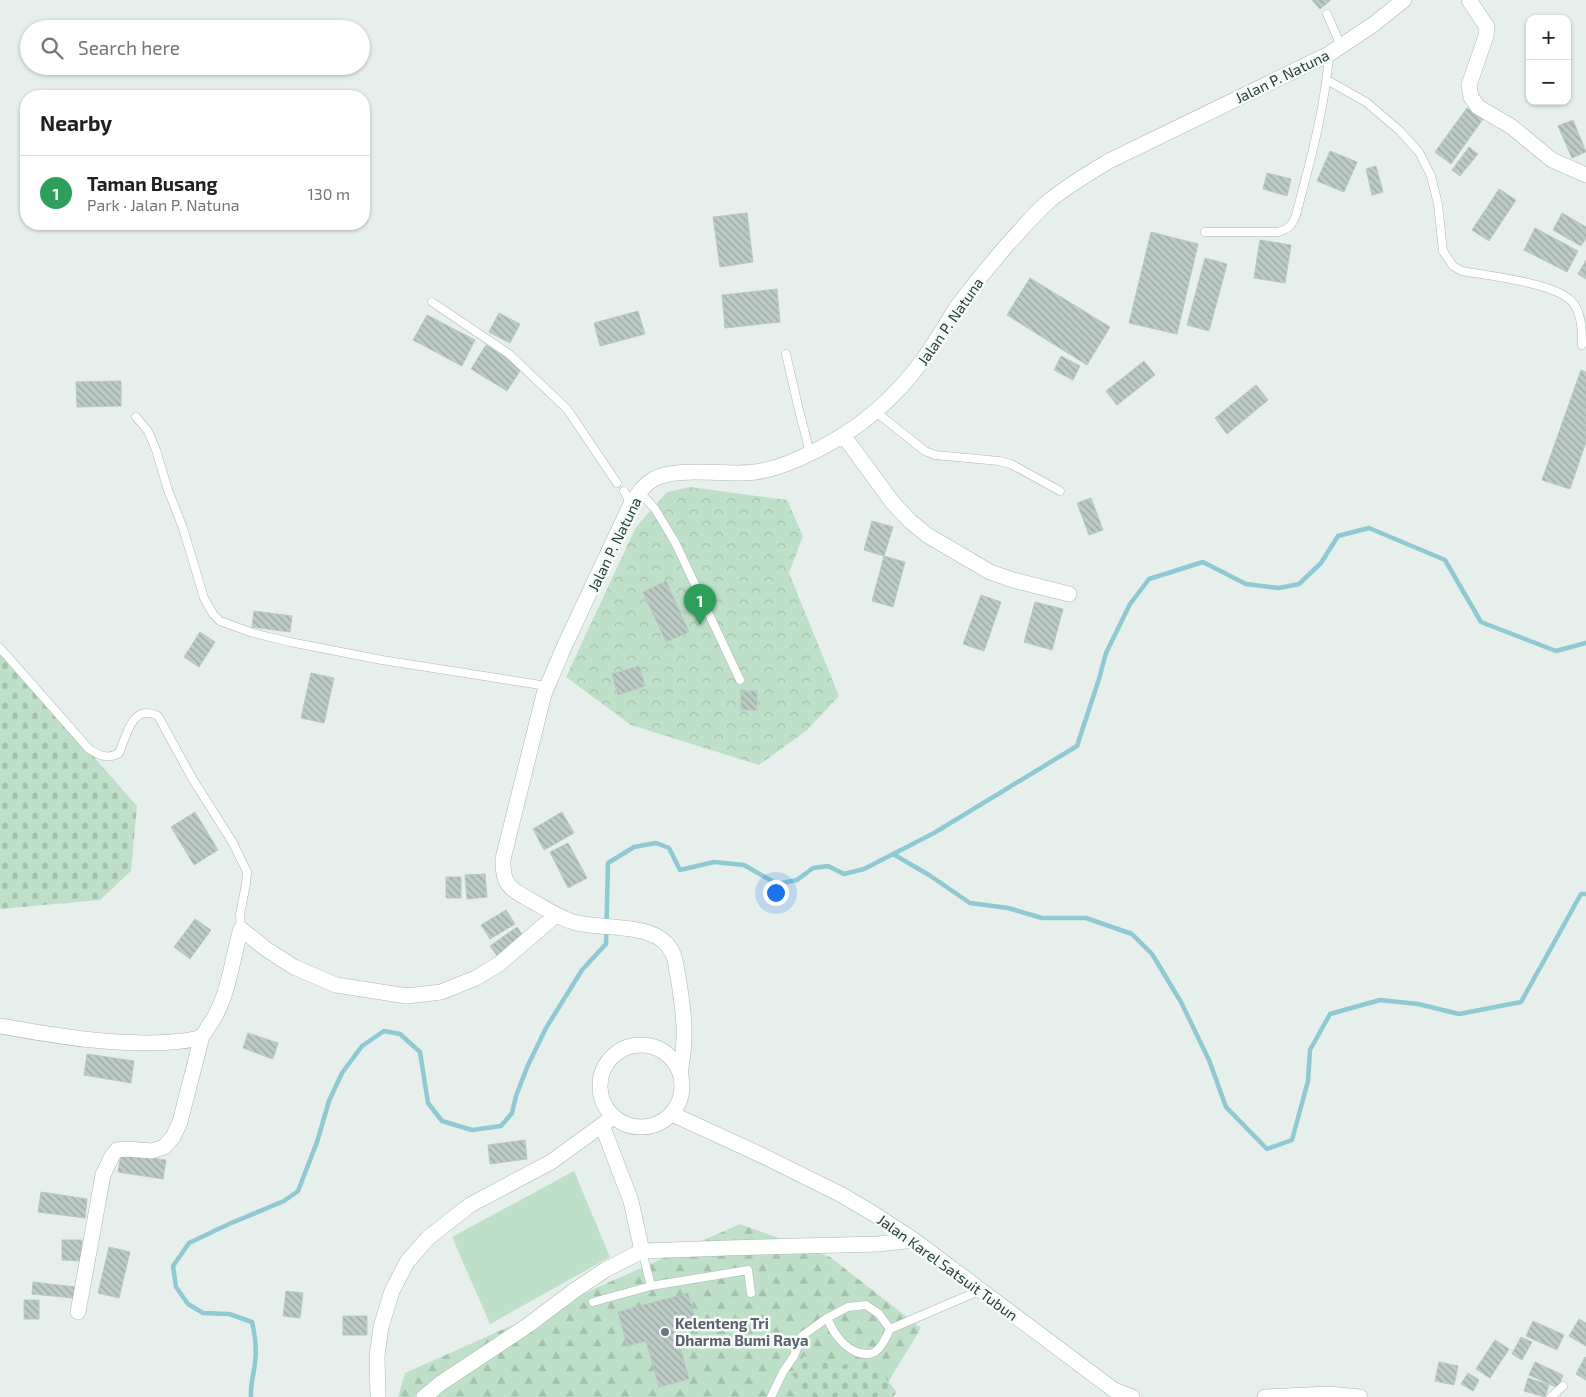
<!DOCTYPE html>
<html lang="en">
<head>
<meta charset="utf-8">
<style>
  body { margin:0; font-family:"Exo 2",sans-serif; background:#f6f6f6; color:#202124 }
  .controls { position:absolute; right:15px; top:15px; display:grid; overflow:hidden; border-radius:10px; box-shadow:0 1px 4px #0004 }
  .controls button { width:45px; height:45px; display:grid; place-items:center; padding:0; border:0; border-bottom:1px solid #e0e0e0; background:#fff; color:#202124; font:25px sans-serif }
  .you { position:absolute; left:775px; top:892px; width:18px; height:18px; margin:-12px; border:4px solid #fff; border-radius:50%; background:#1a73e8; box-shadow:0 0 0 8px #1a73e833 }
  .badge { display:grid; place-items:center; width:32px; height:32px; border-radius:50%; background:#db2777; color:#fff; font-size:16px; font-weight:700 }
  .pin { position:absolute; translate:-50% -41px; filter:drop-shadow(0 1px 2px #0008) }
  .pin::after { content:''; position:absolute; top:26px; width:18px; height:15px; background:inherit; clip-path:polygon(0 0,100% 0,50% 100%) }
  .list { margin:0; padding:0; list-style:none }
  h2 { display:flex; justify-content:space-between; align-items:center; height:65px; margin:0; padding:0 20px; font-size:21px }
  h2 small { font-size:16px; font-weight:400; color:#757577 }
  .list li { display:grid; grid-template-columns:32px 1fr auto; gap:15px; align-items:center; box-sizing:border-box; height:75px; padding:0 20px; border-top:1px solid #e0e0e0 }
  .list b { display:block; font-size:19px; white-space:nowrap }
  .list p { margin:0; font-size:16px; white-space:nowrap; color:#757577 }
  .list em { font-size:16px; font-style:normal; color:#757577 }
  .icon { flex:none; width:28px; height:28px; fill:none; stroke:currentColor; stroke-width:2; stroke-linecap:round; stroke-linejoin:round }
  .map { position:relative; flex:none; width:1586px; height:1397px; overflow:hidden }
  .search { position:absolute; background:#fff; box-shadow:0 1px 4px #0004; left:20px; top:20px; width:350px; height:55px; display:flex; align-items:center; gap:12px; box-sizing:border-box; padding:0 18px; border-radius:28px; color:#757577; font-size:19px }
  .panel { position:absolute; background:#fff; box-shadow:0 1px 4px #0004; left:20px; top:90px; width:350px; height:140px; border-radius:20px }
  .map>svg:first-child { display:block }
</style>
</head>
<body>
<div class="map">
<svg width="1586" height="1397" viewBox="0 0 1586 1397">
  <defs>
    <pattern id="forest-firs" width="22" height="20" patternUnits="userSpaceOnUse" patternTransform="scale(1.25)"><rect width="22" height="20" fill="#bfe0c8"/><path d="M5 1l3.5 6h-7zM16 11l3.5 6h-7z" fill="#a4c1ad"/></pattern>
    <pattern id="cemetery-stones" width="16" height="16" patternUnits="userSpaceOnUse" patternTransform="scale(1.25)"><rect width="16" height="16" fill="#bfe0c8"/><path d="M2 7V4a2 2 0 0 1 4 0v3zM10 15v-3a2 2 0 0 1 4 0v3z" fill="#a4c1ad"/></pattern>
    <pattern id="park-crowns" width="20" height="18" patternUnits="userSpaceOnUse" patternTransform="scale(1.25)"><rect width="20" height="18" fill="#bfe0c8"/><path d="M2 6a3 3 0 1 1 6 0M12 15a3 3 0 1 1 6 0" fill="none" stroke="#a4c1ad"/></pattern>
    <pattern id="building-back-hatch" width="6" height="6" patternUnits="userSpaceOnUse" patternTransform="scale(1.25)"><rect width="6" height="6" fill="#bbcac4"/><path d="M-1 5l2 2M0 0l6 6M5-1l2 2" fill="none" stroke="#98a6a0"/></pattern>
  </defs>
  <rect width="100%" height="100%" fill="#e6efeb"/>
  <!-- forest -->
  <path fill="url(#forest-firs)" d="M740 1224 830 1257 921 1328 879 1397H398L405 1373Z"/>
  <!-- cemetery -->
  <path fill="url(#cemetery-stones)" d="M0 651 137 806 131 871 100 900 0 909Z
    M804 1356 838 1367 867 1357 897 1392 893 1397H807L808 1395 791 1373Z"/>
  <!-- park -->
  <path fill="url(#park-crowns)" d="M690 487 787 500 803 536 789 573 839 696 806 731 759 765 631 725 566 677 636 527 667 492Z"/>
  <!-- pitch -->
  <path fill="#bfe0c8" d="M574 1171 610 1257 490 1324 452 1237Z"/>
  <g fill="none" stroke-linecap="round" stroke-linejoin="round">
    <!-- stream -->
    <path stroke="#8ec9d4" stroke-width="4.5" d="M893 854 929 875 970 903 1008 908 1042 918H1086L1132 934 1152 954 1181 1002 1209 1060 1226 1107 1267 1149 1292 1140 1308 1081 1310 1050 1330 1014 1380 1000 1418 1004 1459 1014 1521 1002 1581 894H1586
      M251 1397C250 1385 254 1374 255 1362 257 1348 255 1335 252 1322L229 1314 203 1313 188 1304 176 1287 173 1266 189 1243 229 1224 284 1201 298 1191 317 1142 329 1101 342 1073 362 1046 384 1031 400 1034 420 1052 428 1103 442 1121 472 1130 501 1126 512 1113 516 1096 528 1065 546 1028 582 970 606 944 608 863 634 847 656 843 669 848 680 870 714 862 744 865 777 884 797 880 813 868 828 866 844 874 864 869 934 833 1077 746 1099 679 1106 653 1130 604 1149 579 1203 562 1246 584 1279 588 1299 584 1321 563 1338 536 1369 528 1445 560 1481 622 1556 651 1586 643"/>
  </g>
  <!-- building -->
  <path fill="url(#building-back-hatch)" stroke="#b8c9c2" d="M1312 0H1331L1320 9Z
    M1467 108 1483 119 1451 164 1435 152Z
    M1573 120 1586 152 1572 158 1558 126Z
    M1469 147 1478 154 1460 176 1452 170Z
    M1330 151 1357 162 1344 192 1317 181Z
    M1376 166 1383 192 1372 195 1366 169Z
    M1267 173 1291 179 1287 196 1263 189Z
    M1499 189 1516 200 1489 241 1472 230Z
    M747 213 753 262 720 267 713 217Z
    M1562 213 1586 227V238L1581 246 1553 230Z
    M1535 228 1578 251 1567 272 1524 250Z
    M1151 232 1198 244 1177 334 1129 323Z
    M1260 240 1291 245 1285 283 1254 278Z
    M1205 258 1227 264 1209 331 1187 325Z
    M1586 260V279L1578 274Z
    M1030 278 1110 327 1087 365 1007 315Z
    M777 289 780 322 725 328 722 295Z
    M638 311 645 334 600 346 594 323Z
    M499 313 520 324 510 343 489 332Z
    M427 315 475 340 462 366 413 340Z
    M486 345 522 368 507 391 471 369Z
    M1061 356 1080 366 1073 380 1054 370Z
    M1144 361 1155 375 1117 405 1106 391Z
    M1581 370 1586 372V442L1570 489 1542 480Z
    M121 381V406L77 407 76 382Z
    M1256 385 1268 400 1227 434 1215 418Z
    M1091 498 1103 530 1089 535 1077 503Z
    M872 521 893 527 884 556 864 550Z
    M884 556 905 562 893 607 872 601Z
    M666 581 689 632 666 642 643 592Z
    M981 595 1001 602 984 651 963 644Z
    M1035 602 1063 609 1052 650 1024 642Z
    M254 611 292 616 290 632 252 627Z
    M200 632 215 642 199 667 184 657Z
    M639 666 645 686 618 695 612 674Z
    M311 673 334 678 324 723 301 718Z
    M741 691H757V710H741Z
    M195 812 218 850 194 865 171 827Z
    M562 812 574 833 544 850 533 829Z
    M568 843 587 878 568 888 550 852Z
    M485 874 487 897 467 899 465 875Z
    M446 877H461V898H446Z
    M506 910 515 924 490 939 481 925Z
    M195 919 211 930 190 959 174 947Z
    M517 927 525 939 498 957 490 946Z
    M248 1033 278 1043 273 1059 243 1048Z
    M87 1054 134 1061 131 1083 84 1075Z
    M525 1140 527 1159 490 1164 488 1145Z
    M121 1154 166 1160 163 1179 118 1172Z
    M41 1192 87 1199 85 1218 38 1212Z
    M62 1240H82L81 1261 62 1260Z
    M109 1247 130 1252 119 1298 98 1293Z
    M33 1282 75 1287 74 1298 32 1294Z
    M286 1291 303 1293 300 1318 283 1316Z
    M688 1293 697 1326 676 1332 689 1379 659 1387 646 1341 627 1346 618 1312Z
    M24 1300H39V1319H24Z
    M343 1316H367V1335H343Z
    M1579 1319 1586 1323V1346L1569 1336Z
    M1533 1321 1564 1335 1557 1350 1526 1336Z
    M1521 1337 1532 1342 1522 1360 1512 1354Z
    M1495 1340 1509 1349 1490 1378 1476 1369Z
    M1585 1357 1586 1358V1380L1576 1374Z
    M1439 1362 1458 1366 1454 1385 1435 1381Z
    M1535 1362 1563 1375 1558 1388 1529 1375Z
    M1468 1373 1479 1380 1473 1391 1461 1384Z
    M1528 1378 1549 1385 1545 1397 1524 1391Z"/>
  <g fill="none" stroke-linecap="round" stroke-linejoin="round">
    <defs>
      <path id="service" d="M1327 14 1341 46
        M1327 80 1366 102 1400 131 1419 152 1431 176 1438 204 1443 251 1453 266 1462 271C1489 276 1560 283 1574 304 1582 316 1582 331 1582 345
        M1205 232H1278C1288 229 1292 226 1296 215 1310 162 1325 109 1329 54
        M432 302 509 354 567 409 617 483
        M786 354 798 406 810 453
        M876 412 925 451 935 455 999 461 1011 464 1060 491
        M136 417 148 431 156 450 168 490 183 528 204 598 213 614 220 621 253 633 290 642 382 660 547 686
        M624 491 631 504
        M639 491 655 509 675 542 740 680
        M0 648 89 749C99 755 107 760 119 753 127 735 132 703 158 716L192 778 233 843 247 872 246 884 240 914 241 929
        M642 1251 651 1286 748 1270 751 1293
        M593 1302 651 1286
        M827 1318C830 1324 833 1331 837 1336 845 1347 861 1359 875 1352 882 1347 887 1336 890 1329
        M771 1397 783 1372 794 1356 802 1336 827 1318 848 1307 866 1305 879 1314 890 1329 981 1290
        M1551 1397 1563 1386"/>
      <path id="minor" d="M1469 0 1487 27 1486 36 1469 85 1471 97 1478 107 1512 127 1552 160 1586 175
        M843 435 893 503 910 521 927 535 990 572 1013 580 1069 594
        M0 1026C56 1036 114 1046 172 1042 181 1041 194 1041 202 1036 204 1034 207 1029 208 1027 229 999 231 962 241 929L266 949 294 967 336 985 407 996 441 992 476 978 499 964 556 915
        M600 1086a41 41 0 1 1 82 0a41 41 0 1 1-82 0Z
        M680 1074C682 1062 684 1049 684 1037 685 1017 681 996 678 976 676 969 676 960 673 954 659 920 603 931 573 922 558 917 546 909 532 901 511 889 502 886 503 859L544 694 564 647 631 504C638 494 643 485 654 479 676 466 728 476 755 472 778 469 799 459 819 449 860 428 895 398 922 361 935 344 945 325 957 307 973 285 990 265 1007 245 1021 230 1034 214 1049 201 1067 186 1089 173 1109 161L1329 54 1374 24 1404 0
        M672 1114 761 1155 842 1195 874 1214 914 1240 1114 1390 1132 1397
        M602 1125 631 1201 642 1251
        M78 1312 103 1175 112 1156 117 1150 127 1149 152 1151 164 1147 173 1137 180 1122 202 1036
        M378 1397 377 1356 381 1327 392 1291 407 1262 428 1238 470 1205 551 1162 613 1117
        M424 1397 441 1383 527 1326 575 1290 605 1270 642 1251 727 1248 878 1244 914 1240
        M1265 1397 1329 1394 1360 1397"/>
    </defs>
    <!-- service casing -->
    <use href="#service" stroke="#a8b8b2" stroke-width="9"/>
    <!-- minor casing -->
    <use href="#minor" stroke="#a8b8b2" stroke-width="16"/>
    <!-- service -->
    <use href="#service" stroke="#fff" stroke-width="8"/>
    <!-- minor -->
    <use href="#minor" stroke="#fff" stroke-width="15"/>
  </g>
  <!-- markers -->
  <circle fill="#6b7280" stroke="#f7fbf9" stroke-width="2" cx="665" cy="1332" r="5"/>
  <g text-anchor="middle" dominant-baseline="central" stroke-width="5" stroke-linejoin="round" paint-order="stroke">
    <!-- street labels -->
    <g font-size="15" fill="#24423a" stroke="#f7fbf9">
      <text transform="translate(1282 76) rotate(-26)">Jalan P. Natuna</text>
      <text transform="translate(950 321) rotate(-55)">Jalan P. Natuna</text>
      <text transform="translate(614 544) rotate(-64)">Jalan P. Natuna</text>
      <text transform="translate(948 1267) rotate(36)">Jalan Karel Satsuit Tubun</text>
    </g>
    <!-- worship labels -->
    <g font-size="15" font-weight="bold" fill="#5b616d" stroke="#f7fbf9" text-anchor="start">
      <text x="675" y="1323">Kelenteng Tri<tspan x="675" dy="17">Dharma Bumi Raya</tspan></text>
    </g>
  </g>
</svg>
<div class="controls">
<button>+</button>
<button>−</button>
</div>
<div class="you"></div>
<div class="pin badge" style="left:700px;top:625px;background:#2e9e5b">1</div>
<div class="search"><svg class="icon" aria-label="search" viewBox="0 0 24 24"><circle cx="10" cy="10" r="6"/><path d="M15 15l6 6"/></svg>Search here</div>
<section class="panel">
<h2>Nearby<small></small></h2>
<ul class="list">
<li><span class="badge" style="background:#2e9e5b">1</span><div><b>Taman Busang</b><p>Park · Jalan P. Natuna</p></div><em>130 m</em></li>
</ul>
</section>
</div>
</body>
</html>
